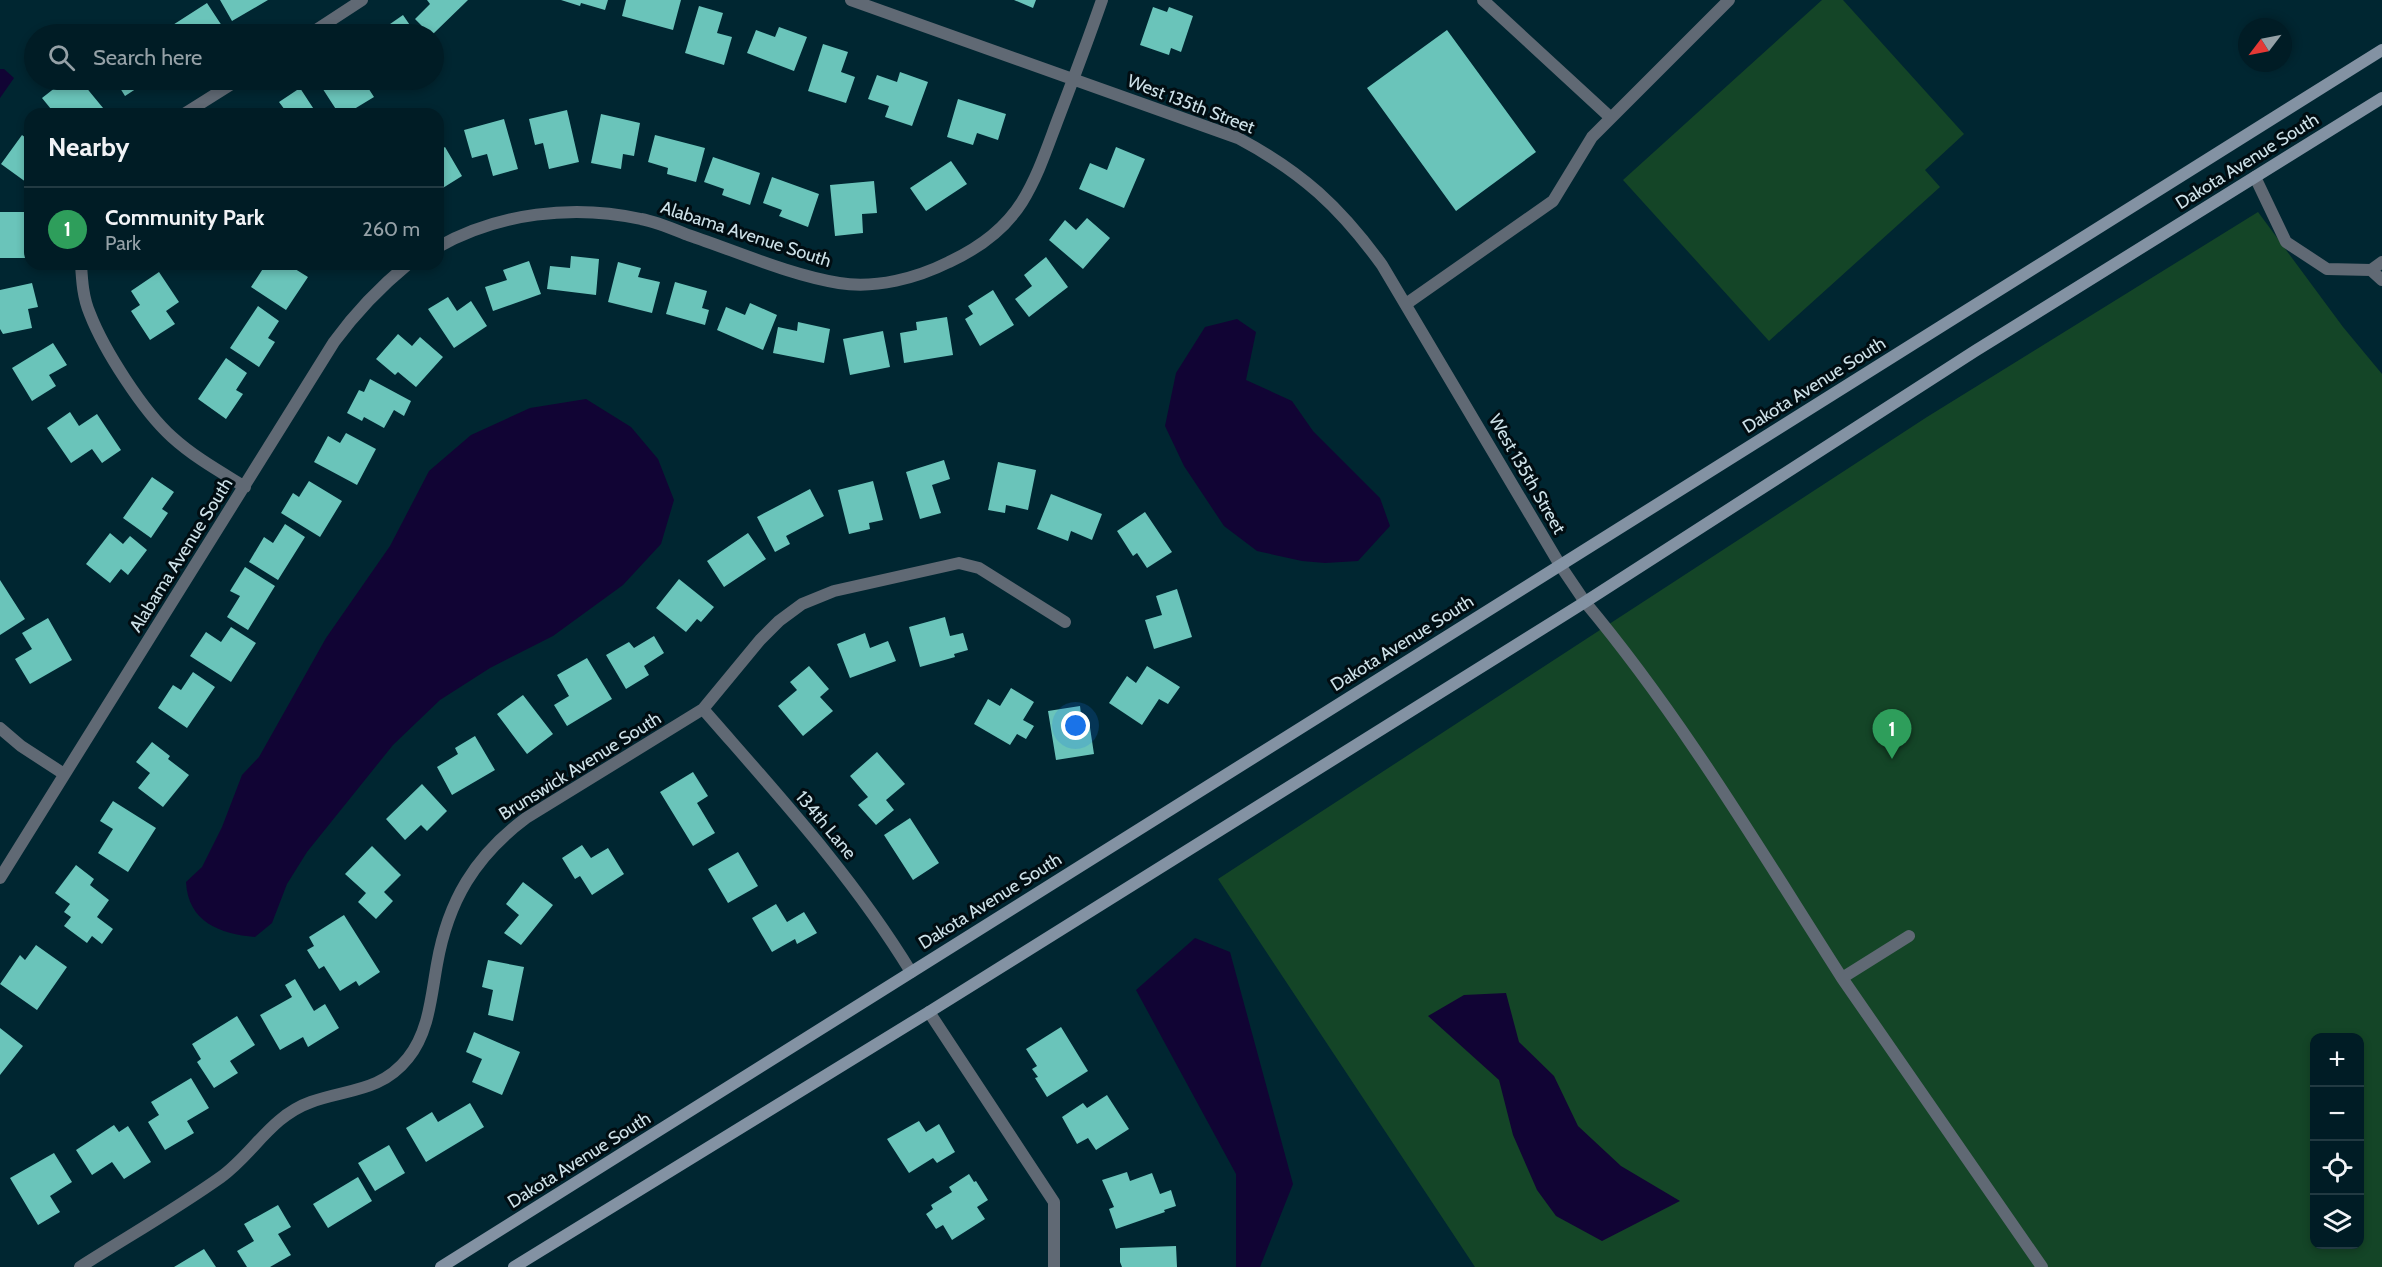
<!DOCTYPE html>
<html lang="en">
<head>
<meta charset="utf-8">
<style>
  body { margin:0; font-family:Cabin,sans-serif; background:#0e2932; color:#f1f3f6 }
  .controls { position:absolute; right:18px; bottom:18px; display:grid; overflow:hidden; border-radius:12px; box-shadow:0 3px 9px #0003 }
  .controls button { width:54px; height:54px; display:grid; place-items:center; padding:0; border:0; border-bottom:2px solid #223a42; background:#001c25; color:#f1f3f6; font:30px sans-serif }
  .compass { position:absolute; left:2238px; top:18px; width:54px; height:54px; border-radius:50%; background:#001c25; box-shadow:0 3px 9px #0003; rotate:238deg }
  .you { position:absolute; left:1076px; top:726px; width:21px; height:21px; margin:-15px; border:4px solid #fff; border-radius:50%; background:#1a73e8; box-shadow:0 0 0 9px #1a73e833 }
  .badge { display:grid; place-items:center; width:39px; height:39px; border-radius:50%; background:#d93025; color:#fff; font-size:20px; font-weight:700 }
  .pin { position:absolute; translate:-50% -50px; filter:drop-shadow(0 2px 3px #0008) }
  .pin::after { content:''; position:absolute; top:32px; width:21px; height:18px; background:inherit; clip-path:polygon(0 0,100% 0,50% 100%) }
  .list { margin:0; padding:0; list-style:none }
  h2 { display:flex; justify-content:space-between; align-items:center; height:78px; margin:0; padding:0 24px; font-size:26px }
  h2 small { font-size:20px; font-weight:400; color:#95a1a7 }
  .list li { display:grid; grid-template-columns:39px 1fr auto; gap:18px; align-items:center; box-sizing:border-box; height:84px; padding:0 24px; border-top:2px solid #223a42 }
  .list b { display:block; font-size:22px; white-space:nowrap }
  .list p { margin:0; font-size:20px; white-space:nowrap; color:#95a1a7 }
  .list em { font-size:20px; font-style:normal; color:#95a1a7 }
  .icon { flex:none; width:33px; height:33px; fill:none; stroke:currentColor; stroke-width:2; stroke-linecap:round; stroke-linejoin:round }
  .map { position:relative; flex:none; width:2382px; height:1267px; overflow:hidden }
  .search { position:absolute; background:#001c25; box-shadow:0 3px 9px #0003; left:24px; top:24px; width:420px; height:66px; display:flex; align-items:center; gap:15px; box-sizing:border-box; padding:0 21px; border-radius:33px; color:#95a1a7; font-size:22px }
  .panel { position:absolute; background:#001c25; box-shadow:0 3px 9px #0003; left:24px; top:108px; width:420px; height:162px; border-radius:18px }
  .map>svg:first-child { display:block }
</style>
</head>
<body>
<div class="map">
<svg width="2382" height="1267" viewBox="0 0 2382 1267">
  <rect width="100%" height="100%" fill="#002631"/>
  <!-- green -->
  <path fill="#144527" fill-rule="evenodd" d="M1822 0H1843L1964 134 1925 170 1940 187 1769 341 1623 180Z
    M2258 212 2343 327 2382 374V1267H1475L1218 879 1927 417ZM2314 1038H2360V1244H2314Z"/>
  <!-- water -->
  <path fill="#110434" d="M0 69H4L14 78 0 98Z
    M1237 319 1256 332 1246 380 1292 401 1313 431 1380 498 1390 526 1358 561 1325 563 1302 561 1257 551 1224 526 1184 466 1165 426 1176 373 1205 327Z
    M586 399 631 427 658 459 674 500 661 544 623 585 553 636 490 668 440 700 393 745 307 852 287 884 272 923 255 937C220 934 188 922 186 882L202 867 222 827 242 775 259 757 326 638 390 546 429 471 471 435 530 408Z
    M1195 938 1230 952 1293 1184 1260 1267H1236V1174L1136 990Z
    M1506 993 1519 1042 1554 1076 1578 1126 1621 1166 1680 1201 1602 1241 1556 1216 1537 1190 1513 1135 1499 1080 1428 1016 1464 995Z"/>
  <!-- building -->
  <path fill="#6ac4ba" d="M220 0H268L232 21Z
    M427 0H468L433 34H430L415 19 430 4Z
    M561 0H608L605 10 581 3 580 6Z
    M626 0H681L673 30 622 16Z
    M1014 0H1036L1033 8Z
    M207 3 226 32 222 34H168L165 30Z
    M699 6 723 13 717 33 732 37 724 65 685 53Z
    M1153 7 1167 12 1169 7 1193 16 1181 52 1171 48 1169 55 1140 45Z
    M403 15 416 34H382L380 31Z
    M779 27 807 37 794 71 747 53 756 30 775 37Z
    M1447 30 1536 152 1456 211 1367 88Z
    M823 44 848 52 841 72 855 77 846 103 808 91Z
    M900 72 928 82 912 126 885 117 889 106 868 99 877 75 897 82Z
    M65 80H80L108 114H55L42 98Z
    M115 80H147L148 81 125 96Z
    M317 80H363L374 97 346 114H339Z
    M300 88 317 114H288L279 102Z
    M958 99 1006 114 998 140 977 133 973 145 947 137Z
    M567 110 579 162 549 169 543 143 535 145 529 119Z
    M601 114 640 123 634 156 623 154 621 169 591 163Z
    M504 119 518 169 493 176 487 154 472 158 464 130Z
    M22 135 30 141V185L1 164Z
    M655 135 705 148 696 182 667 174 668 168 648 162Z
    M445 147 462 176 438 191V151Z
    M1116 147 1145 159 1124 208 1079 189 1090 163 1107 170Z
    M713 157 760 173 750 205 722 195 724 189 704 182Z
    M951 161 967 184 926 211 910 188Z
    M772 177 819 194 808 227 779 216 782 210 763 203Z
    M874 181 877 213 862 214 863 233 835 236 830 185Z
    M0 212H30V258H0Z
    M1087 218 1110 238 1083 269 1049 240 1065 220 1076 230Z
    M571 256 599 259 596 295 547 289 550 266 570 268Z
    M1046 257 1068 287 1029 317 1015 299 1032 286 1024 275Z
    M529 261 541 294 493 311 485 287 507 280 503 270Z
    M618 262 641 268 638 277 660 282 652 313 608 302Z
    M266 264H287L308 277 286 310 251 287Z
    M159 272 179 302 166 311 175 324 150 340 131 311 140 305 131 291Z
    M675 282 707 291 702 308 709 310 705 325 666 314Z
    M32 283 38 307 28 309 32 328 3 334 0 329V290Z
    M993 290 1014 325 980 346 965 319 973 314 968 306Z
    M448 297 457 311 471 301 487 326 454 348 428 309Z
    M750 303 777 315 763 350 717 330 726 307 745 315Z
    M258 306 279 321 268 338 275 342 259 367 230 348Z
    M947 317 953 355 904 363 900 333 917 330 916 322Z
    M798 322 830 329 824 363 773 353 778 327 797 331Z
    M883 331 890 367 850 375 843 339Z
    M398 334 412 346 420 337 443 357 416 387 398 372 395 375 376 359Z
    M53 343 67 365 49 375 56 386 32 401 12 368Z
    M226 358 247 373 236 390 243 394 226 419 198 399Z
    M370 379 411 401 404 416 394 410 384 428 364 417 362 421 347 413 359 390 364 392Z
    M70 412 79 426 97 414 121 450 102 463 92 449 71 463 47 428Z
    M346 433 376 449 357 485 314 462 328 436 340 443Z
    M944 460 950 479 932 485 941 513 920 519 906 472Z
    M998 462 1036 470 1028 510 1006 505 1005 513 988 510Z
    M152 477 174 492 162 509 168 513 151 538 123 518Z
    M309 481 342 501 320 537 281 513 293 493 299 497Z
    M873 481 883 520 869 523 870 529 849 534 838 490Z
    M810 489 824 516 786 536 790 544 775 552 757 517Z
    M1051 494 1102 514 1092 540 1071 531 1068 541 1037 529Z
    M1145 512 1172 552 1147 568 1137 553 1133 556 1117 531Z
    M285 524 305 537 278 580 249 562 264 537 273 543Z
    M110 533 123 544 130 536 147 550 128 575 121 569 110 583 86 564Z
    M748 533 766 559 724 587 707 561Z
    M245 567 275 586 248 630 227 617 240 596 230 591Z
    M679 579 714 607 701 622 697 619 686 632 656 608Z
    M0 580 25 619 0 635Z
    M1177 589 1192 637 1154 649 1145 620 1162 615 1156 596Z
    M945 617 950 636 963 633 968 650 954 654 955 657 920 667 909 627Z
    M48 618 72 660 30 684 15 659 32 649 22 633Z
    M231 627 256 643 231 682 190 656 206 632 221 642Z
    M865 633 870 648 888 641 896 661 850 678 837 644Z
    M654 636 664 653 644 666 649 675 626 689 606 655 629 642 634 648Z
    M587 658 612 699 567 726 554 705 569 696 557 675Z
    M809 666 829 689 820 697 833 711 803 736 778 706 797 690 790 682Z
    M1147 666 1180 687 1168 704 1159 699 1142 725 1109 703 1127 676 1136 683Z
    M193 672 215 687 187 728 158 708 173 685 181 690Z
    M1011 688 1034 702 1023 720 1034 726 1026 739 1017 734 1010 745 974 724 988 699 1000 706Z
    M523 695 553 734 527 754 497 714Z
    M1080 706 1082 722 1089 721 1094 754 1056 760 1048 711Z
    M475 736 495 770 452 795 437 767 458 754 455 748Z
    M152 742 170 756 168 759 189 775 163 807 138 788 150 773 136 762Z
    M877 752 905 784 886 800 894 810 876 825 858 805 868 797 850 776Z
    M693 772 708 796 697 803 715 833 693 846 660 792Z
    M422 784 447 811 427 831 421 825 405 840 386 819Z
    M113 801 156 828 128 872 98 853 113 829 100 821Z
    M910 818 939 863 913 880 884 835Z
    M582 845 591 858 608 848 624 874 592 895 580 876 575 879 562 858Z
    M372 846 401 875 384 892 393 901 376 919 358 902 366 893 345 874Z
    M738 852 758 886 728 903 708 869Z
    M76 865 94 879 90 885 109 900 97 917 113 929 102 944 92 936 87 943 64 926 71 917 64 912 70 904 55 893Z
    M523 882 553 905 521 945 504 933 519 915 506 904Z
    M776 904 787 922 804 912 817 933 797 944 795 939 772 952 752 918Z
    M344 915 380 972 359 986 356 981 340 991 324 966 319 969 307 950 314 946 309 937Z
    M36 945 67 967 37 1010 0 984 20 955 25 960Z
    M488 960 524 967 513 1021 488 1015 493 990 482 987Z
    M295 979 314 1011 325 1004 339 1028 308 1047 303 1037 280 1050 260 1015 292 997 285 985Z
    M237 1016 255 1045 230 1061 238 1073 214 1088 197 1062 201 1059 192 1044Z
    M1061 1027 1088 1071 1047 1097 1035 1078 1038 1077 1032 1069 1037 1066 1026 1049Z
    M0 1028 23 1046 0 1075Z
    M474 1032 520 1052 502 1095 472 1082 482 1059 466 1052Z
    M191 1078 209 1108 187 1121 194 1133 165 1150 148 1122 159 1115 151 1102Z
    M1107 1095 1129 1129 1096 1150 1088 1138 1077 1144 1062 1117 1083 1103 1087 1108Z
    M470 1103 484 1127 426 1162 406 1128 432 1112 438 1122Z
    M919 1121 926 1132 939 1124 955 1152 937 1163 933 1158 909 1173 887 1139Z
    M114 1125 119 1132 128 1126 151 1162 124 1179 112 1162 92 1175 76 1150Z
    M389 1145 405 1173 375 1191 358 1163Z
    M54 1153 72 1182 50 1196 60 1212 38 1225 10 1178Z
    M1127 1172 1130 1181 1152 1173 1160 1194 1171 1190 1176 1206 1164 1210 1165 1212 1116 1229 1109 1209 1114 1207 1102 1180Z
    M969 1174 974 1182 976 1181 988 1200 977 1207 985 1219 952 1240 943 1225 936 1229 926 1214 933 1209 931 1205 952 1192 949 1187Z
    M358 1177 372 1201 328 1228 313 1204Z
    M278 1205 291 1227 278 1234 291 1255 270 1267H247L237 1251 254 1241 244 1224Z
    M1176 1246 1177 1267H1122L1120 1262V1248Z
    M204 1249 216 1267H174Z"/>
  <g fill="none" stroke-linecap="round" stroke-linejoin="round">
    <!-- service -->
    <path stroke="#606974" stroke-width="12" d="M1483 0 1611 118
      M2255 177 2286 242 2327 269 2371 270
      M2382 262 2371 270 2382 280
      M1406 304 1553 201 1592 137 1729 0
      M1585 602C1682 718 1760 850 1842 978L1909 936
      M1842 978 2042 1267"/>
    <!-- minor -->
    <path stroke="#606974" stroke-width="12" d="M851 0 1238 138C1302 172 1340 207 1382 265L1560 565 1585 602
      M310 34 362 0
      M184 114 238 80
      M438 247C498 213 573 204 641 219 657 222 673 229 688 235 736 251 789 275 839 283 876 289 917 278 949 262 977 249 1005 229 1022 202 1038 176 1047 148 1058 119 1073 80 1088 40 1102 0
      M81 264C82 281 83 298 90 314 104 350 143 411 172 437 194 457 219 471 245 487
      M703 709C777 794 852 875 911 972
      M0 728 21 746 64 774
      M0 878 334 342C356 312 380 287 408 264
      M929 1012 1054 1202V1267
      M80 1267C127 1237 176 1209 221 1177 253 1154 271 1116 311 1102 347 1089 381 1092 408 1058 429 1032 431 997 437 964 448 901 475 856 526 818L703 709 760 640 779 621 802 604 834 591 959 563 979 568 1065 622"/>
    <!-- secondary -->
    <path stroke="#8392a3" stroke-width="12" d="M441 1267 2382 50
      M514 1267 929 1012 1585 602 1975 351 2382 98"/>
  </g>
  <g text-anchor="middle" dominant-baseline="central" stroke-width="6" stroke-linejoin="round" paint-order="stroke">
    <!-- street labels -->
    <g font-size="18" fill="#cee2e9" stroke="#010d12">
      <text transform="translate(1191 104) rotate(21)">West 135th Street</text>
      <text transform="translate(2247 161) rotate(-32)">Dakota Avenue South</text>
      <text transform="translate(746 234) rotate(18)">Alabama Avenue South</text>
      <text transform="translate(1814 385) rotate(-32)">Dakota Avenue South</text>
      <text transform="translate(1527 474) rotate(60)">West 135th Street</text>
      <text transform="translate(181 555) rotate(-58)">Alabama Avenue South</text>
      <text transform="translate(1402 643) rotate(-32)">Dakota Avenue South</text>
      <text transform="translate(580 766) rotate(-32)">Brunswick Avenue South</text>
      <text transform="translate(826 825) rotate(50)">134th Lane</text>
      <text transform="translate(990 901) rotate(-32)">Dakota Avenue South</text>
      <text transform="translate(579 1160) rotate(-32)">Dakota Avenue South</text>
    </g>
  </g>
</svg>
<div class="controls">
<button>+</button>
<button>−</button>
<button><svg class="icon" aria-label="locate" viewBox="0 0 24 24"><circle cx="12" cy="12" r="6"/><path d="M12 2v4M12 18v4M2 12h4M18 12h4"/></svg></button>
<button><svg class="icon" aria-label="layers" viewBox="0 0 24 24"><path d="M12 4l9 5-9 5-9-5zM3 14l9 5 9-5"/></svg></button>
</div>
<svg class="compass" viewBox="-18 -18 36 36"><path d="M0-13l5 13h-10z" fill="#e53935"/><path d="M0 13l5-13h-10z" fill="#95a1a7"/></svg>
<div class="you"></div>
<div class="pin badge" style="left:1892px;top:759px;background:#2e9e5b">1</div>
<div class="search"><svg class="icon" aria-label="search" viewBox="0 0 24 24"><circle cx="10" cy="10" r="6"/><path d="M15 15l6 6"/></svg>Search here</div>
<section class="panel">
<h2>Nearby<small></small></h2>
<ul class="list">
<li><span class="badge" style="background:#2e9e5b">1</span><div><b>Community Park</b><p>Park</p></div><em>260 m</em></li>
</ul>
</section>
</div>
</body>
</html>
